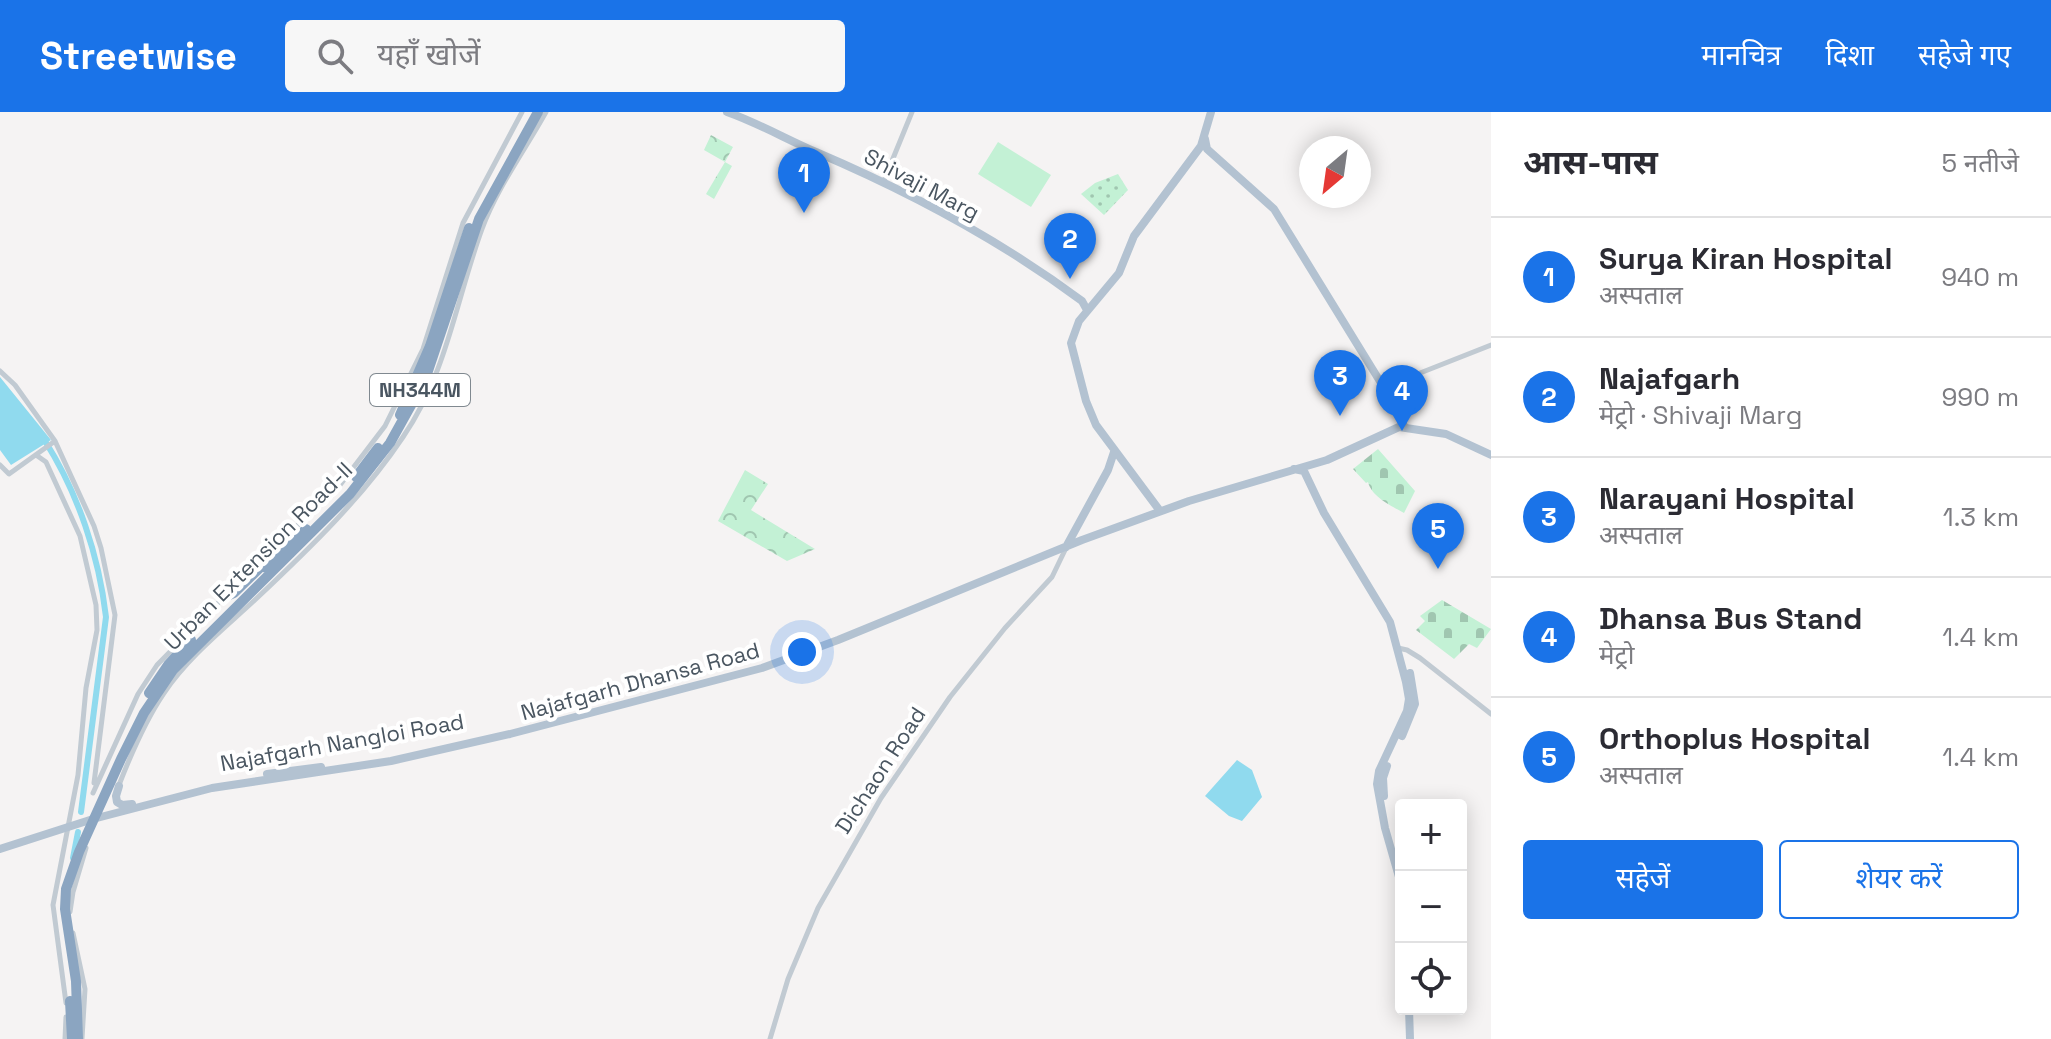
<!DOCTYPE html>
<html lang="hi">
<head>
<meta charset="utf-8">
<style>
  body { margin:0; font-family:"Space Grotesk","Noto Sans Devanagari",sans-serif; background:#f7f7f7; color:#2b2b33 }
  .controls { position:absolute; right:24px; bottom:24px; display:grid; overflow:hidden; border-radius:8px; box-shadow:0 4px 20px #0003 }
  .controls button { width:72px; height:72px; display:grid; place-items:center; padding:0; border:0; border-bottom:2px solid #e1e1e2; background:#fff; color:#2b2b33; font:40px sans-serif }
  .compass { position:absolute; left:1299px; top:24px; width:72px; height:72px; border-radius:50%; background:#fff; box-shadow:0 4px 20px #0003; rotate:209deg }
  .you { position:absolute; left:802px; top:540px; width:28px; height:28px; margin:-20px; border:6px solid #fff; border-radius:50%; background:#1a73e8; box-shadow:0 0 0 12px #1a73e833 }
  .badge { display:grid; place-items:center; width:52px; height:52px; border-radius:50%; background:#1a73e8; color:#fff; font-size:26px; font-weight:700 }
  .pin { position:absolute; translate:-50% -66px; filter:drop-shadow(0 2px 4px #0008) }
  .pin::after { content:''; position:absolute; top:42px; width:28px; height:24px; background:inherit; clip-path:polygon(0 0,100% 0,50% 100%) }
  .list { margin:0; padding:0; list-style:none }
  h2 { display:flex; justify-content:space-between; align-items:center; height:104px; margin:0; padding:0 32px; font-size:34px }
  h2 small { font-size:26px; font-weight:400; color:#7c7c81 }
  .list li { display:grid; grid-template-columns:52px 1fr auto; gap:24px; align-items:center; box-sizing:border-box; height:120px; padding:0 32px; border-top:2px solid #e1e1e2 }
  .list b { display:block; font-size:30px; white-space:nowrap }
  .list p { margin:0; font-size:26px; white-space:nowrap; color:#7c7c81 }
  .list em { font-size:26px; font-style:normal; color:#7c7c81 }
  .actions { display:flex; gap:16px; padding:24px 32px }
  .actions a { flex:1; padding:18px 0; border:2px solid #1a73e8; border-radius:8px; text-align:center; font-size:28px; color:#1a73e8 }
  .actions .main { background:#1a73e8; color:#fff }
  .icon { flex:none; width:44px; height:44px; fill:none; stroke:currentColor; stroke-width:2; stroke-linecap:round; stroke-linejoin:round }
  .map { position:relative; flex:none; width:1491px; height:927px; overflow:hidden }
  header { display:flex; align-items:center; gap:48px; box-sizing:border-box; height:112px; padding:0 40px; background:#1a73e8; color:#fff }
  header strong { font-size:38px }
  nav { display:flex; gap:44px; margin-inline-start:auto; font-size:28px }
  .search { width:560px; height:72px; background:#f7f7f7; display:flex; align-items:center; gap:20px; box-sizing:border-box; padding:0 28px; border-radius:8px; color:#7c7c81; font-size:30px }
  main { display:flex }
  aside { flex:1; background:#fff }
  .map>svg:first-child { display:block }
</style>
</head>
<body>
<header>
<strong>Streetwise</strong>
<div class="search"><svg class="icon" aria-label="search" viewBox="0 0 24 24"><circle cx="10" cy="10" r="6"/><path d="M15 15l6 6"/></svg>यहाँ खोजें</div>
<nav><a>मानचित्र</a><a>दिशा</a><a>सहेजे गए</a></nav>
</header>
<main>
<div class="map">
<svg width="1491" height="927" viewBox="0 0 1491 927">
  <defs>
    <pattern id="grass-dots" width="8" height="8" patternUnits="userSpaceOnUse" patternTransform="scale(2)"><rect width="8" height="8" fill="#c3f1d5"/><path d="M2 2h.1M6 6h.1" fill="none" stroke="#a0c6b0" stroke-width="1.8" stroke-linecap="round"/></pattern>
    <pattern id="forest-crowns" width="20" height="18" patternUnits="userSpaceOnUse" patternTransform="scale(2)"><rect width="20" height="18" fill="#c3f1d5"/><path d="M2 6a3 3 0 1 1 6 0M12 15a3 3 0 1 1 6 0" fill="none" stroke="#a0c6b0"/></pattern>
    <pattern id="cemetery-stones" width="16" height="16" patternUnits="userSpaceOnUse" patternTransform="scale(2)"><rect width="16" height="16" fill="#c3f1d5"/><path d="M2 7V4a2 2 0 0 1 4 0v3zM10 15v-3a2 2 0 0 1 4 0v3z" fill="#a0c6b0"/></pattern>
  </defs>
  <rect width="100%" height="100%" fill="#f5f3f3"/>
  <!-- grass -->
  <path fill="url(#grass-dots)" d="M1118 62 1128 78 1104 103 1081 82 1095 71Z"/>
  <!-- forest -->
  <path fill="url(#forest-crowns)" d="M711 23 733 35 725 50 732 54 714 87 706 82 725 50 704 38Z
    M745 358 768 372 751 398 815 437 787 449 718 409Z"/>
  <!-- cemetery -->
  <path fill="url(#cemetery-stones)" d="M1378 337 1415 379 1404 401C1390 393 1372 385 1368 370L1366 371 1353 357Z
    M1442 488 1491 517 1477 536 1469 532 1454 547 1416 518 1425 509 1420 504Z"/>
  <!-- pitch -->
  <path fill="#c3f1d5" d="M998 30 1051 63 1031 95 978 62Z"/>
  <!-- water -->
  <path fill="#90daee" d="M0 265 51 328 11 353 0 338Z
    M1237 648 1252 658 1262 685 1242 709 1229 704 1205 684Z"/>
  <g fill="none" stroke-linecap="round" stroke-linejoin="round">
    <!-- river -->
    <path stroke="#90daee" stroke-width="6" d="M45 329C78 381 99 444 106 505L81 700
      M73 746 78 720"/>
    <!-- minor -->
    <path stroke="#c1cad2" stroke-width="5" d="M885 66 912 0
      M0 259 15 273 55 329 94 414 101 436 115 503 94 671
      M1384 287 1415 263 1491 233
      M36 343 46 350 80 424 96 493 97 518 86 576 78 663 53 793 66 891
      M0 353 9 362 55 329
      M241 467 340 373 385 314 423 237 463 111 522 0
      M1398 536 1407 538 1420 546 1491 602
      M119 673C131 642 145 609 164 581 189 544 225 516 257 486 310 436 363 385 403 325 447 261 456 188 482 117 497 76 525 38 546 0
      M93 681 138 582 157 553 226 483
      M70 800 73 780 86 736
      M73 821 85 877 82 926
      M65 927 66 905
      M770 927 788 867 818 796 881 686 950 585 1005 516 1052 465 1066 436"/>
    <!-- major -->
    <path stroke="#b3c2d1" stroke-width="8" d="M727 0C758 11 786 27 816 40 910 80 1000 128 1082 189L1087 198
      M1205 27 1207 37 1274 97 1381 271 1404 314
      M1294 357 1304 359 1324 401 1390 510 1406 570 1409 587 1407 599 1379 659 1377 672 1385 716 1401 772
      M1160 399 1096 313 1086 289 1071 231 1079 209 1119 161 1134 124 1201 34 1211 0
      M1066 435 1108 358 1114 340
      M1402 624 1415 592 1410 561
      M267 662 321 655
      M119 674 116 684 117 690 122 693 132 692
      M1384 684 1383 666 1387 654
      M0 737 93 707 212 676 391 649 510 622 762 556 838 528 1082 428 1189 389 1327 348 1399 315 1446 322 1491 343
      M1409 897 1410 927"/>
    <!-- highway -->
    <path stroke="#8ba5c1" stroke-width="10" d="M400 303 430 234 469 116
      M356 365 378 336
      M266 456 306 417
      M225 485 234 481 268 448
      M149 581 168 553 191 528
      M70 889 72 927
      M78 927 76 869 65 797 66 777 79 740 121 647 144 601 173 558 350 382 390 331 425 268 479 107 538 0"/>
  </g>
  <g text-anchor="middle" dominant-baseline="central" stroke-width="8" stroke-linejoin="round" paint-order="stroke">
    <!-- shield labels -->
    <rect fill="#fff" stroke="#808990" stroke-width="2" x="370" y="262" width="100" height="32" rx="6"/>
    <g font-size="20" font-weight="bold" fill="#4a5661">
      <text x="420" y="278">NH344M</text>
    </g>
    <!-- street labels -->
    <g font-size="22" fill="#4a5661" stroke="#fff">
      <text transform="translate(922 72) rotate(28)">Shivaji Marg</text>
      <text transform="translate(258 444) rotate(-45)">Urban Extension Road-II</text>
      <text transform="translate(640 569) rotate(-15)">Najafgarh Dhansa Road</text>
      <text transform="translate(342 630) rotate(-10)">Najafgarh Nangloi Road</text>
      <text transform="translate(880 658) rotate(-57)">Dichaon Road</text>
    </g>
  </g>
</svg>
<div class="controls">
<button>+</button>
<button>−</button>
<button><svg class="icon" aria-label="locate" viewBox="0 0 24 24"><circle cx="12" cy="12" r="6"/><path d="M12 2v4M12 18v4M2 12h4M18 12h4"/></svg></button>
</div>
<svg class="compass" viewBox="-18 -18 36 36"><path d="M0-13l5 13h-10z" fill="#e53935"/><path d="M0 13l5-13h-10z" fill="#7c7c81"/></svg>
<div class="you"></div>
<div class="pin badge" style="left:804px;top:101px">1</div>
<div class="pin badge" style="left:1070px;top:167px">2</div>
<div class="pin badge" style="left:1340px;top:304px">3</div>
<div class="pin badge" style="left:1402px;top:319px">4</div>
<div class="pin badge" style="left:1438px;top:457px">5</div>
</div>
<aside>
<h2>आस-पास<small>5 नतीजे</small></h2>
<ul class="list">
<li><span class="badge">1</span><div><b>Surya Kiran Hospital</b><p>अस्पताल</p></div><em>940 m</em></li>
<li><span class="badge">2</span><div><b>Najafgarh</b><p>मेट्रो · Shivaji Marg</p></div><em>990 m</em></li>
<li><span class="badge">3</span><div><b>Narayani Hospital</b><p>अस्पताल</p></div><em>1.3 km</em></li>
<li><span class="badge">4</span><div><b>Dhansa Bus Stand</b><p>मेट्रो</p></div><em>1.4 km</em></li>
<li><span class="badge">5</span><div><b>Orthoplus Hospital</b><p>अस्पताल</p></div><em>1.4 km</em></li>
</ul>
<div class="actions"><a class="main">सहेजें</a><a>शेयर करें</a></div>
</aside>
</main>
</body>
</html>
